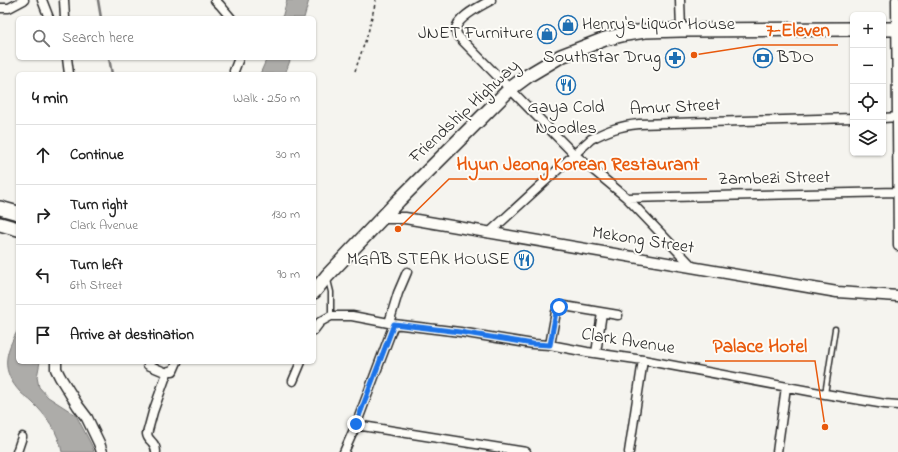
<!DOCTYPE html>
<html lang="en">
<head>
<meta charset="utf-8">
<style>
  body { margin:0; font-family:"Indie Flower",sans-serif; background:#f2f2f2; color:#222 }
  .controls { position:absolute; right:12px; top:12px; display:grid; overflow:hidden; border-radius:6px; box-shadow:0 1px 3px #0004 }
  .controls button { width:36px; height:36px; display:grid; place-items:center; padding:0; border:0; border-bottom:1px solid #e0e0e0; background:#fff; color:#222; font:20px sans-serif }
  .stop { position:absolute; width:12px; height:12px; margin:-9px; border:3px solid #1a73e8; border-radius:50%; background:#fff }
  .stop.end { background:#1a73e8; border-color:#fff; box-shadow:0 1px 4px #0008 }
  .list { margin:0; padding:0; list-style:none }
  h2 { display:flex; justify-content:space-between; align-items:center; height:52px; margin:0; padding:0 16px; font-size:17px }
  h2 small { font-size:13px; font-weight:400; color:#767676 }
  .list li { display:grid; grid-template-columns:26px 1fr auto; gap:12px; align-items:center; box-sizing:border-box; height:60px; padding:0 16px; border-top:1px solid #e0e0e0 }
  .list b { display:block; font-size:15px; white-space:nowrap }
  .list p { margin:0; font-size:13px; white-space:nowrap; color:#767676 }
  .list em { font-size:13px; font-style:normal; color:#767676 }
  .icon { flex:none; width:22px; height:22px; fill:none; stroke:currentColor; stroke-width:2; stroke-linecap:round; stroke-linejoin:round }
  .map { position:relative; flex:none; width:898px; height:452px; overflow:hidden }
  .search { position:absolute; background:#fff; box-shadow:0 1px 3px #0004; left:16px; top:16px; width:300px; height:44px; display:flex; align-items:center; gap:10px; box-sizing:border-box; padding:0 14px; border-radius:6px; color:#767676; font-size:15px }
  .panel { position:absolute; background:#fff; box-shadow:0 1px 3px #0004; left:16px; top:72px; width:300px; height:292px; border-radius:6px }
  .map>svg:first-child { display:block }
</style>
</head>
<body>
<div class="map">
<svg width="898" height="452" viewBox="0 0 898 452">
  <rect width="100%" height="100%" fill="#f5f4ef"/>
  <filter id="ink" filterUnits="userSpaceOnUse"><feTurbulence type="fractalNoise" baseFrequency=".025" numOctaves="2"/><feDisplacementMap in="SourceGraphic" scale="8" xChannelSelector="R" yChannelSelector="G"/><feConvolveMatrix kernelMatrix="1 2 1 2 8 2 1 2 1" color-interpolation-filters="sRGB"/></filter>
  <g filter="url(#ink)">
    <!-- water -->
    <path fill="#adaca9" stroke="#797877" d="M287 0H309L304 18H282Z
      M267 58H291L285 74H260Z
      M18 330V362H40L37 377 39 387 48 397 76 415 92 446 94 452H62C59 433 46 415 32 402 29 399 24 396 20 392 1 371 4 354 18 330Z"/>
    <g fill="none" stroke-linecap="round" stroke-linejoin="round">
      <!-- stream -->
      <path stroke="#797877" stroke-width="2.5" d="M98 0 101 18
        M109 58 112 74"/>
      <defs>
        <path id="service" d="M328 280 331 292V316
          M825 394 835 329"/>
        <path id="minor" d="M42 0 49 18
          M64 0 65 18
          M215 0 220 5 231 18
          M491 0C481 6 457 17 456 29 456 31 457 33 457 35L574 154 627 198 693 267
          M680 0 681 30
          M896 0 898 246
          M0 8H9L24 0
          M67 58 69 74
          M234 71 239 58
          M883 118 898 117
          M627 198 898 192
          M489 233 591 139C609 130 619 126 639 124L853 118
          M389 323 398 293 407 272
          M314 330 320 322 331 316H352L394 324 460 332 533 344 550 345 587 352 643 360 825 394 885 404 898 405
          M550 345 556 312 559 307 564 306 618 315
          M596 353 602 313
          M148 365 167 373 169 371H173L177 362
          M293 381 301 362
          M356 425 526 452
          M17 452 22 437
          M156 452C156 441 148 442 147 434L153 412 167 373
          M344 452 356 425 394 324
          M629 452 643 360
          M777 452 786 387"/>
        <path id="tertiary" d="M382 218H405L837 292 898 296
          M56 362V369L60 377 78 406 87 418 99 443 102 452"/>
        <path id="primary" d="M883 29H898
          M0 208 18 213
          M0 224 18 229
          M314 292 327 276 399 200 510 89 529 75 561 56 605 39 626 34 645 31 681 30 853 29"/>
      </defs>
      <!-- service casing -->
      <use href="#service" stroke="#2b2b2b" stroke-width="7"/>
      <!-- minor casing -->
      <use href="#minor" stroke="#2b2b2b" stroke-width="11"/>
      <!-- tertiary casing -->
      <use href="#tertiary" stroke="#2b2b2b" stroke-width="13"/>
      <!-- primary casing -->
      <use href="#primary" stroke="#2b2b2b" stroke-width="16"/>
      <!-- path -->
      <path stroke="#2b2b2b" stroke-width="1.5" stroke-dasharray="3 3" stroke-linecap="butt" d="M355 71 368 33 376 0"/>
      <!-- service -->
      <use href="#service" stroke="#fdfcf7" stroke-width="4"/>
      <!-- minor -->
      <use href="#minor" stroke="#fdfcf7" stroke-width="8"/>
      <!-- tertiary -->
      <use href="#tertiary" stroke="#fdfcf7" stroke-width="10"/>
      <!-- primary -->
      <use href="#primary" stroke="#fdfcf7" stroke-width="13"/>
    </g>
  </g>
  <g fill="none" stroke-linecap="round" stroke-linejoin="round" filter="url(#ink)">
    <!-- route -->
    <path stroke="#1a73e8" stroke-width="5" d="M356 424 394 324 460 332 533 344 550 345 556 312 559 307"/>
  </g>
  <!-- icons -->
  <defs>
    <symbol id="shop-ring" viewBox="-11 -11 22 22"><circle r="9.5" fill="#fdfcf7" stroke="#1f6fb2" stroke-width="1.5"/><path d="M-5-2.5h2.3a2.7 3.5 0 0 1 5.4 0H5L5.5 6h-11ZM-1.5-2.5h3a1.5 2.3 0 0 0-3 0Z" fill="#1f6fb2"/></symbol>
    <symbol id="pharmacy-ring" viewBox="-11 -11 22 22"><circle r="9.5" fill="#fdfcf7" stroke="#1f6fb2" stroke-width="1.5"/><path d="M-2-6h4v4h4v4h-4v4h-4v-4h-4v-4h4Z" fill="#1f6fb2"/></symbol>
    <symbol id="bank-ring" viewBox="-11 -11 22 22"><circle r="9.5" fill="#fdfcf7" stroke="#1f6fb2" stroke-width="1.5"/><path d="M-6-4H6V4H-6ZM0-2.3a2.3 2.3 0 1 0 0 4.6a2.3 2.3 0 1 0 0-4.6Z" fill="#1f6fb2"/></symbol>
    <symbol id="restaurant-ring" viewBox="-11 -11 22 22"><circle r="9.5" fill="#fdfcf7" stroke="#1f6fb2" stroke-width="1.5"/><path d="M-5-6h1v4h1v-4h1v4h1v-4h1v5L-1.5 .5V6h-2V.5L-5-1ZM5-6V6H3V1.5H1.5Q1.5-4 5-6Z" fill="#1f6fb2"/></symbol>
  </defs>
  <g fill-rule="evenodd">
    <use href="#shop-ring" x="557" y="14" width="22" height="22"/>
    <use href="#shop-ring" x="536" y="23" width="22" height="22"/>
    <use href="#pharmacy-ring" x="664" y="47" width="22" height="22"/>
    <use href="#bank-ring" x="752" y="47" width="22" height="22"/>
    <use href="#restaurant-ring" x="555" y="74" width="22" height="22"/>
    <use href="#restaurant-ring" x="513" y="249" width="22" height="22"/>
  </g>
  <g text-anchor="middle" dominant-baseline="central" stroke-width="4" stroke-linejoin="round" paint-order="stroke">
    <!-- poi labels -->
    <g font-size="18" fill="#2b2b2b" stroke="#fdfcf7" text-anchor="end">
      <text x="582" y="25" text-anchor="start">Henry's Liquor House</text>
      <text x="533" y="34">JNET Furniture</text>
      <text x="661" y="58">Southstar Drug</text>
      <text x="777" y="58" text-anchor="start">BDO</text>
      <text x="566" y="108" text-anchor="middle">Gaya Cold<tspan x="566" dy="21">Noodles</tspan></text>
      <text x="510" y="260">MGAB STEAK HOUSE</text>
    </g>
    <!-- street labels -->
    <g font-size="18" fill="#2b2b2b" stroke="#fdfcf7">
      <text transform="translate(675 108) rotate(-3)">Amur Street</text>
      <text transform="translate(465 112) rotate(-43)">Friendship Highway</text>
      <text transform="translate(774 179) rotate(-1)">Zambezi Street</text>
      <text transform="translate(643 241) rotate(9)">Mekong Street</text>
      <text transform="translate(628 342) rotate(9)">Clark Avenue</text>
    </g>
  </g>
  <!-- callouts -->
  <path fill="none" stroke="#e8590c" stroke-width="1.5" d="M694 55L758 45H838M398 229L449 179H707M825 427L815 361H705"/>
  <g fill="#e8590c" stroke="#fdfcf7" stroke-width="1.5">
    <circle cx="694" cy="55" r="4"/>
    <circle cx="398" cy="229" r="4"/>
    <circle cx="825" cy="427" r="4"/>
  </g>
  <g font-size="19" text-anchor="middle" font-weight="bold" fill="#e8590c" stroke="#fdfcf7" stroke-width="4" stroke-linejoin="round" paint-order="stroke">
    <text x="798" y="36">7-Eleven</text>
    <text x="578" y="170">Hyun Jeong Korean Restaurant</text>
    <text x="760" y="352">Palace Hotel</text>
  </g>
</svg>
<div class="controls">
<button>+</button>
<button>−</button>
<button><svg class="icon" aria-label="locate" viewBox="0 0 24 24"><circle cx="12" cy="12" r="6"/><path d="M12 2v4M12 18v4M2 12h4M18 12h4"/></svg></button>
<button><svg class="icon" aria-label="layers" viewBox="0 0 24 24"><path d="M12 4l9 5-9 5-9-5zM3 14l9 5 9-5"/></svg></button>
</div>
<div class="stop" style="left:559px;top:307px"></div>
<div class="stop end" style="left:356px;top:424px"></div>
<div class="search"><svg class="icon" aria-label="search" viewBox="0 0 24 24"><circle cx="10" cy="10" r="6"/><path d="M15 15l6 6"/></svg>Search here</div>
<section class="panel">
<h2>4 min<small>Walk · 250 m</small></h2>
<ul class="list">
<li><svg class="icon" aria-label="ahead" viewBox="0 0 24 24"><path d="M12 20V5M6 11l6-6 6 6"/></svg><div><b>Continue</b></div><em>30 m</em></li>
<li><svg class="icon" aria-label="right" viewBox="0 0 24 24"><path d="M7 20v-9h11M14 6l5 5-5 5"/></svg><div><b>Turn right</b><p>Clark Avenue</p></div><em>130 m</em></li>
<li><svg class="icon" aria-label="left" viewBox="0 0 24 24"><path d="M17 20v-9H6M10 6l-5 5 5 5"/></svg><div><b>Turn left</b><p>6th Street</p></div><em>90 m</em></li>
<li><svg class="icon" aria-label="arrive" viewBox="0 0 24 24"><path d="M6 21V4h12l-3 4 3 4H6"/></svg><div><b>Arrive at destination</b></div></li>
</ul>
</section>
</div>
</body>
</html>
